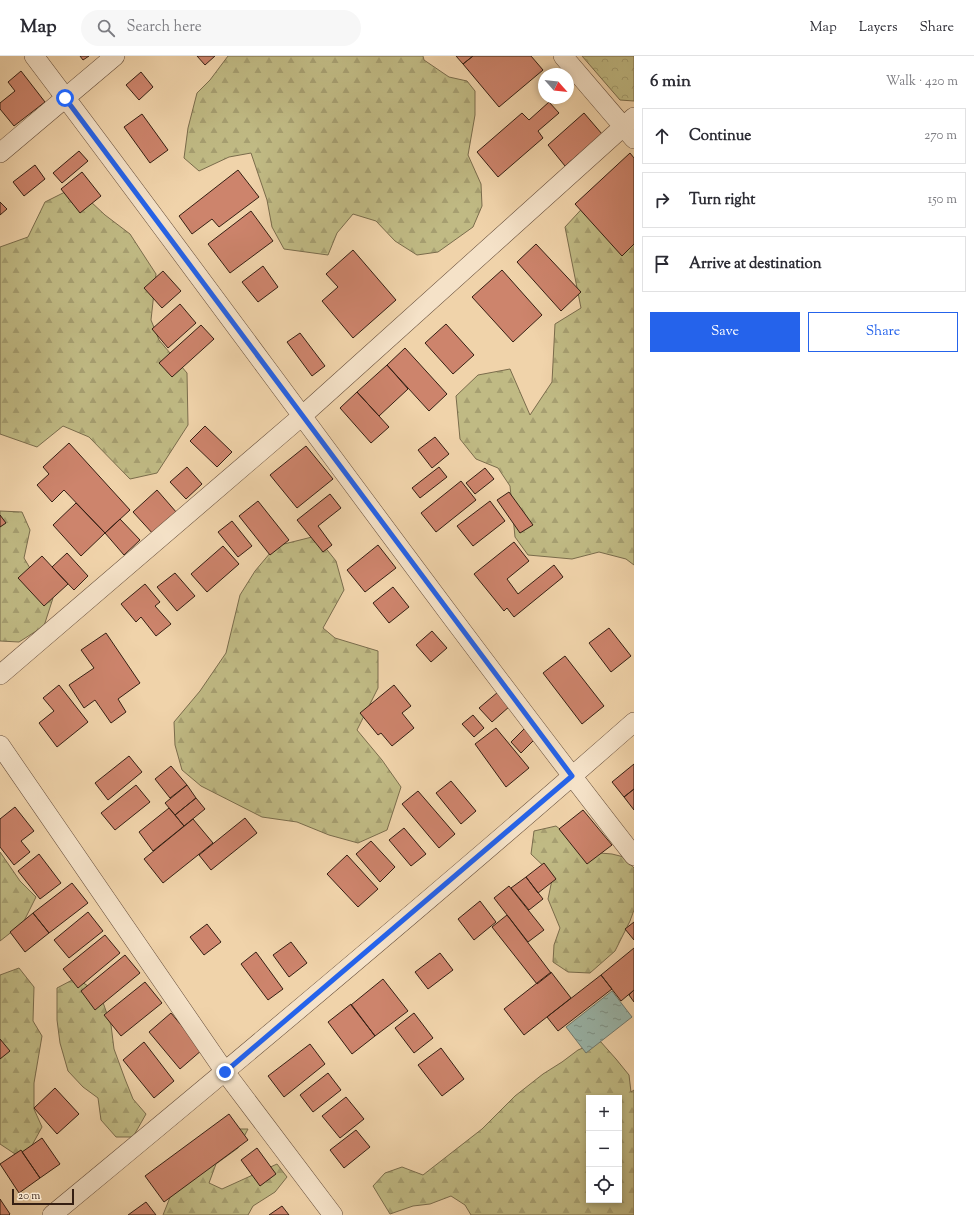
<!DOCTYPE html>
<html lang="en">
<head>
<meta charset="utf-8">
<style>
  body { margin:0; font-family:"Sorts Mill Goudy",serif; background:#f7f7f7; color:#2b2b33 }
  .controls { position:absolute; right:12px; bottom:12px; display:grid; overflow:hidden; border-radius:0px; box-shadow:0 2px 6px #0003 }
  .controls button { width:36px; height:36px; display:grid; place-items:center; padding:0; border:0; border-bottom:1px solid #e1e1e2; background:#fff; color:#2b2b33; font:20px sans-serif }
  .compass { position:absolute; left:538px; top:12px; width:36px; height:36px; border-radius:50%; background:#fff; box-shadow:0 2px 6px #0003; rotate:117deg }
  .scale { position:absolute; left:12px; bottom:10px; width:62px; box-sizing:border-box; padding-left:4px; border:2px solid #351f13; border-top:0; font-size:11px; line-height:14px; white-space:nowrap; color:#351f13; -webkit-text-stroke:3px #f5e2c8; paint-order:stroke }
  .stop { position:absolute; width:12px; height:12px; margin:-9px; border:3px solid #2563eb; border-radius:50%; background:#fff }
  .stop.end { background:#2563eb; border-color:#fff; box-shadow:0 1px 4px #0008 }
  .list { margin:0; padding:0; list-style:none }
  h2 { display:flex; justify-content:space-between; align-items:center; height:52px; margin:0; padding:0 16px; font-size:17px }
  h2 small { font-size:13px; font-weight:400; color:#7c7c81 }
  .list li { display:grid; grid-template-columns:26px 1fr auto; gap:12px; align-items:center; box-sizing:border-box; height:56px; margin:0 8px 8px; padding:0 8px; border:1px solid #e1e1e2; border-radius:0px }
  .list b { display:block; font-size:15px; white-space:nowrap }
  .list em { font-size:13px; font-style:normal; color:#7c7c81 }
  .actions { display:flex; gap:8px; padding:12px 16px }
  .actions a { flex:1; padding:9px 0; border:1px solid #2563eb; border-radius:0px; text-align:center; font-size:14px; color:#2563eb }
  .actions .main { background:#2563eb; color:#fff }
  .icon { flex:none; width:22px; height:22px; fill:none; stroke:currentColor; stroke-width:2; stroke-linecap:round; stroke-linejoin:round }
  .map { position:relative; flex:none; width:634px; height:1159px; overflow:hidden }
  header { display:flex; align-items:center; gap:24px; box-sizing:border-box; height:56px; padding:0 20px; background:#fff; border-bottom:1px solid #e1e1e2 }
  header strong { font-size:19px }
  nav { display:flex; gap:22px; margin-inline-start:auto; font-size:14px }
  .search { width:280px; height:36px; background:#f7f7f7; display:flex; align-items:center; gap:10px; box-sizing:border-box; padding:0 14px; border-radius:22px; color:#7c7c81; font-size:15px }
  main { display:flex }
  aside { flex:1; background:#fff }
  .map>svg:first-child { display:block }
</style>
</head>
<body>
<header>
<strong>Map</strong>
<div class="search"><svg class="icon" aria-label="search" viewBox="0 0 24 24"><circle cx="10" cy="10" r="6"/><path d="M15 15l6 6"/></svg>Search here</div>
<nav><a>Map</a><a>Layers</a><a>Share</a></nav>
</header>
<main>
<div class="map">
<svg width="634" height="1159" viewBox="0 0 634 1159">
  <defs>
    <pattern id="forest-firs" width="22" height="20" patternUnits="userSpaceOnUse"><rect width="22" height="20" fill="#c0ba84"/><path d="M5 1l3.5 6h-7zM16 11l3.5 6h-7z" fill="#a69f71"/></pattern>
    <pattern id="park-crowns" width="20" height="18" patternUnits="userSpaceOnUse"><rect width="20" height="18" fill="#c0ba84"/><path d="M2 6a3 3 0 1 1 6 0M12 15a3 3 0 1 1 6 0" fill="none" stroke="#a69f71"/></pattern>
    <pattern id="water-ripples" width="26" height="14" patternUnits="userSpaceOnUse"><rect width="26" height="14" fill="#9ab7ac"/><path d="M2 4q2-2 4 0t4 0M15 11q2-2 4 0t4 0" fill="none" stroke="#7e948b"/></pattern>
  </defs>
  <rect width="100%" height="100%" fill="#f0d3aa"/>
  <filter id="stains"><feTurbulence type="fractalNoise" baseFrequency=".005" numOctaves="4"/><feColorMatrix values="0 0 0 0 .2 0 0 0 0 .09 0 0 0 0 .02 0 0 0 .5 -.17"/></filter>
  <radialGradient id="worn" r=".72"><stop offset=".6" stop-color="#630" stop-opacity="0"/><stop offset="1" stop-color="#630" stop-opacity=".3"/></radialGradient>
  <!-- forest -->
  <path fill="url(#forest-firs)" stroke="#7a6c4c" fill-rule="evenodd" d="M228 0H423L424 4 449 21 467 25 475 35V59L468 99 481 128 482 150 473 171 438 196 417 199 395 185 376 165 353 158 337 177 328 199 284 193 272 171 267 144 251 97 229 101 199 115 184 102 188 72 197 37 210 24Z
    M75 131 105 159 130 178 156 218 151 264 159 284 187 317 188 369 157 417 130 423 89 381 63 370 37 391 0 378V191L28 181 45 146Z
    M590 144 634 160V509L626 503 599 496 572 503 528 499 515 481 510 430 498 412 476 403 460 383 456 340 478 319 510 313 530 359 552 326 555 268 581 252 565 171Z
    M0 455 22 456 30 474 24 502 34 519 53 542 44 570 19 586 0 585Z
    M316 480 336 505 344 534 323 572 335 582 378 595V632L357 674 382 704 401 731 387 774 358 787 329 779 297 766 262 761 201 730 182 714 175 689 174 666 200 635 226 597 240 539 255 515 276 490Z
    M556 770 588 796 612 798 624 801 634 812V854L630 865 615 895 590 917 568 916 553 906 554 889 560 872 548 843 553 819 531 798 534 775Z
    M0 796 20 825 36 841 23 867 0 885Z
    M19 912 34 931 33 965 42 980 34 1027V1053L42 1071 24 1104 0 1088V919Z
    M76 922 100 938 111 969 114 993 125 1023 133 1043 146 1058 133 1081H116L101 1064 98 1042 83 1031 68 1015 60 987 57 964V932Z
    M600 985 616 1003 629 1019 631 1036 634 1034V1159H471L465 1149 451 1140 430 1148 413 1150 390 1158 373 1130 385 1117 402 1111 423 1119 482 1073 515 1040 543 1018 562 1006 578 994ZM589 1042H619V1144H589Z
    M231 1073H248L238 1092 216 1108 209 1127 222 1133 277 1108 287 1121 275 1136 253 1150 248 1159H163L178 1121Z"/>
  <!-- park -->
  <path fill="url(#park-crowns)" stroke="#7a6c4c" d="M582 0H634V45L620 44Z"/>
  <!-- water -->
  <path fill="url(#water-ripples)" stroke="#727a6f" d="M612 935 632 961 586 997 566 971Z"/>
  <!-- building -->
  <path fill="#cd846c" stroke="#351f13" d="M80 0H89L83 4Z
    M197 0H215L205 9Z
    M456 0H473L463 8Z
    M473 0H531L543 14 499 51 463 8Z
    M21 15 45 46 14 70 0 53V47L15 35 8 26Z
    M141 16 153 31 139 44 126 29Z
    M549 46 559 57 538 75 543 82 498 121 477 96 522 57 529 64Z
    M584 57 602 78 565 110 548 89Z
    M142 58 168 94 150 107 124 71Z
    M79 95 88 105 62 127 53 117Z
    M630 97 634 102V188L622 200 575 148Z
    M35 109 45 123 24 140 13 126Z
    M238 114 259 141 219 171 212 163 192 178 179 160Z
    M82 116 101 140 80 157 61 133Z
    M0 146 7 153 0 159Z
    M251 155 273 185 230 217 208 188Z
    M536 188 581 236 561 255 517 206Z
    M353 194 396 244 353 282 322 245 338 231 326 218Z
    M263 210 278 231 258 246 242 226Z
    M502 214 542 259 513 286 472 241Z
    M163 215 181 235 162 252 144 232Z
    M180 248 196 267 168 292 152 273Z
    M446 268 474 299 453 318 425 287Z
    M201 269 214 283 172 321 159 307Z
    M300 277 325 310 312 320 287 286Z
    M405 292 447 338 429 355 387 309Z
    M387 309 408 333 379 360 357 336Z
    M357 336 389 371 371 387 340 352Z
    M205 370 232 396 217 411 190 385Z
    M435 381 449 398 432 412 418 394Z
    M69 387 130 454 105 477 64 434 52 446 37 429 49 418 43 411Z
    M306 390 333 423 297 452 270 419Z
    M187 411 202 428 186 443 170 426Z
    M439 411 447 421 420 442 412 432Z
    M485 412 494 423 475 438 466 427Z
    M461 425 476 444 436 476 421 457Z
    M157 434 177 457 154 479 133 456Z
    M509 436 533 469 520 477 497 444Z
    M330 438 341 452 318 470 332 489 323 496 297 464Z
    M258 445 289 484 270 499 239 460Z
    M490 445 505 465 473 490 457 470Z
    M76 447 105 477 81 500 53 469Z
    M0 459 6 467 0 471Z
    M120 463 140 484 124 499 105 477Z
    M232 465 252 490 238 501 218 476Z
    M514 486 529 505 507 523 518 538 554 509 563 521 514 561 507 552 504 555 474 518Z
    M378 489 396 512 365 536 347 514Z
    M223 490 239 508 207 536 191 518Z
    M67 497 88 520 74 534 52 511Z
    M42 500 68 528 44 550 18 522Z
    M175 517 195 540 177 555 157 531Z
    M145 528 160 546 155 550 171 568 156 580 141 561 136 566 121 548Z
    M393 531 409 551 389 567 373 547Z
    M609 572 631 600 611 616 589 587Z
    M432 575 447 592 431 606 416 589Z
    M106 577 140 627 118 643 126 656 111 667 95 644 84 652 69 629 94 612 81 594Z
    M565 600 604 650 582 668 543 617Z
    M59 629 88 666 57 691 39 667 54 655 43 642Z
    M394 629 411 650 402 657 414 672 392 690 381 677 378 679 360 657Z
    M498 636 510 650 492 666 479 652Z
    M473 659 484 672 474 681 462 668Z
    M527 670 537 681 521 697 511 686Z
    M496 672 529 712 506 731 475 688Z
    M129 700 142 716 108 744 95 727Z
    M634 708V733L624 741 612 726Z
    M171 710 187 729 170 742 155 723Z
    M451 725 476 755 461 768 436 737Z
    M136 729 150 746 115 774 101 757Z
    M187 729 196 742 175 759 165 747Z
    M634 733V754L624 741Z
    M418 735 455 778 439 792 402 748Z
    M196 742 205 753 184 770 175 759Z
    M15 751 34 775 21 785 30 796 14 809 0 791V763Z
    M169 752 184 770 153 795 139 776Z
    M583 754 612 789 587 808 559 773Z
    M245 762 257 777 211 814 199 799Z
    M193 763 213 787 163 827 144 803Z
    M404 772 426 798 411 810 389 784Z
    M371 785 395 811 380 826 356 798Z
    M39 798 61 827 40 843 18 815Z
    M347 799 378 833 358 851 327 818Z
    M544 807 556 823 538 837 526 821Z
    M526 821 543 843 529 854 511 832Z
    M72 827 88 847 49 877 33 857Z
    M509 830 544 874 528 886 494 842Z
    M480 845 496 866 474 884 458 863Z
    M88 856 103 875 69 902 54 884Z
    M33 857 49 877 25 896 10 876Z
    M507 859 551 917 537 928 492 871Z
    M634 866V884L625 873Z
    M207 868 221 886 204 899 190 881Z
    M105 879 120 897 78 932 63 913Z
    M291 886 307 907 289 921 273 899Z
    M634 892V934L621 945 601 919Z
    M256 896 283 933 268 944 241 908Z
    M440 897 453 914 428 933 415 916Z
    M125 899 140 917 95 954 81 935Z
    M551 916 571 942 524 979 504 953Z
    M601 919 612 933 558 975 547 961Z
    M383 923 408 955 375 980 351 949Z
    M145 926 162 947 121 980 104 959Z
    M634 934V946L629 939Z
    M351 948 375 980 352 998 328 966Z
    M171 957 202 994 180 1013 149 976Z
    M414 957 433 982 414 997 395 972Z
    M0 983 10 995 0 1003Z
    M144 986 174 1025 154 1042 123 1004Z
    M310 988 325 1008 284 1041 268 1020Z
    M441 992 464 1023 442 1040 418 1009Z
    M328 1017 341 1034 313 1056 300 1039Z
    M55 1032 79 1058 57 1078 34 1052Z
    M346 1041 364 1063 340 1082 322 1060Z
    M229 1058 248 1084 164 1146 145 1120Z
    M356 1074 370 1091 344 1112 330 1094Z
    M42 1082 60 1108 40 1122 22 1096Z
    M257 1092 276 1118 260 1130 241 1104Z
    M21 1094 40 1122 19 1137 0 1108Z
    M0 1143 10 1158 9 1159H0Z
    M146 1146 156 1159H128Z
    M282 1150 289 1159H269Z"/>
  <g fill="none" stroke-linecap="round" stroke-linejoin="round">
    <defs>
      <path id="street" d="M34 0C235 266 429 537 634 800
        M563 0 634 83
        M0 97 115 0
        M0 619 302 360 634 61
        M0 689 225 1016 333 1159
        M52 1159C248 997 443 834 634 666"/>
    </defs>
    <!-- street casing -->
    <use href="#street" stroke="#644c39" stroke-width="20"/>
    <!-- street -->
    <use href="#street" stroke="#f5e2c8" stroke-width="19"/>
  </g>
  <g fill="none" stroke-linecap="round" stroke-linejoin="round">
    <!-- route -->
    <path stroke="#2563eb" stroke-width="5" d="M65 42 572 720 225 1016"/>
  </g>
  <rect width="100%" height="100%" filter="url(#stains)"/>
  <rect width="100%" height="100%" fill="url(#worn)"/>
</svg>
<div class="controls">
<button>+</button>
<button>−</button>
<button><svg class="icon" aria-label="locate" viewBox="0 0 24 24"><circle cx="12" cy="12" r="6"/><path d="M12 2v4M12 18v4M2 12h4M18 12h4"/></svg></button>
</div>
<svg class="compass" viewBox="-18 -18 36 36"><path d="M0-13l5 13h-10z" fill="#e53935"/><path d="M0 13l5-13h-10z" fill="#7c7c81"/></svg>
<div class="scale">20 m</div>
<div class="stop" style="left:65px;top:42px"></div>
<div class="stop end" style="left:225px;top:1016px"></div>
</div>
<aside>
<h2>6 min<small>Walk · 420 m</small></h2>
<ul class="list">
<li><svg class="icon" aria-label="ahead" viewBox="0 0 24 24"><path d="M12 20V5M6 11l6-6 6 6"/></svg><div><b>Continue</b></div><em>270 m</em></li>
<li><svg class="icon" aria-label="right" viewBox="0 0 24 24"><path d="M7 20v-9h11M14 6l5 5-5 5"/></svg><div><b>Turn right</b></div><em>150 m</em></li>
<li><svg class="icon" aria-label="arrive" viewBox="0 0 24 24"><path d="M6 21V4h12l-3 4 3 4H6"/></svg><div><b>Arrive at destination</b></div></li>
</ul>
<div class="actions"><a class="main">Save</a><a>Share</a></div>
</aside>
</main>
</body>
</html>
